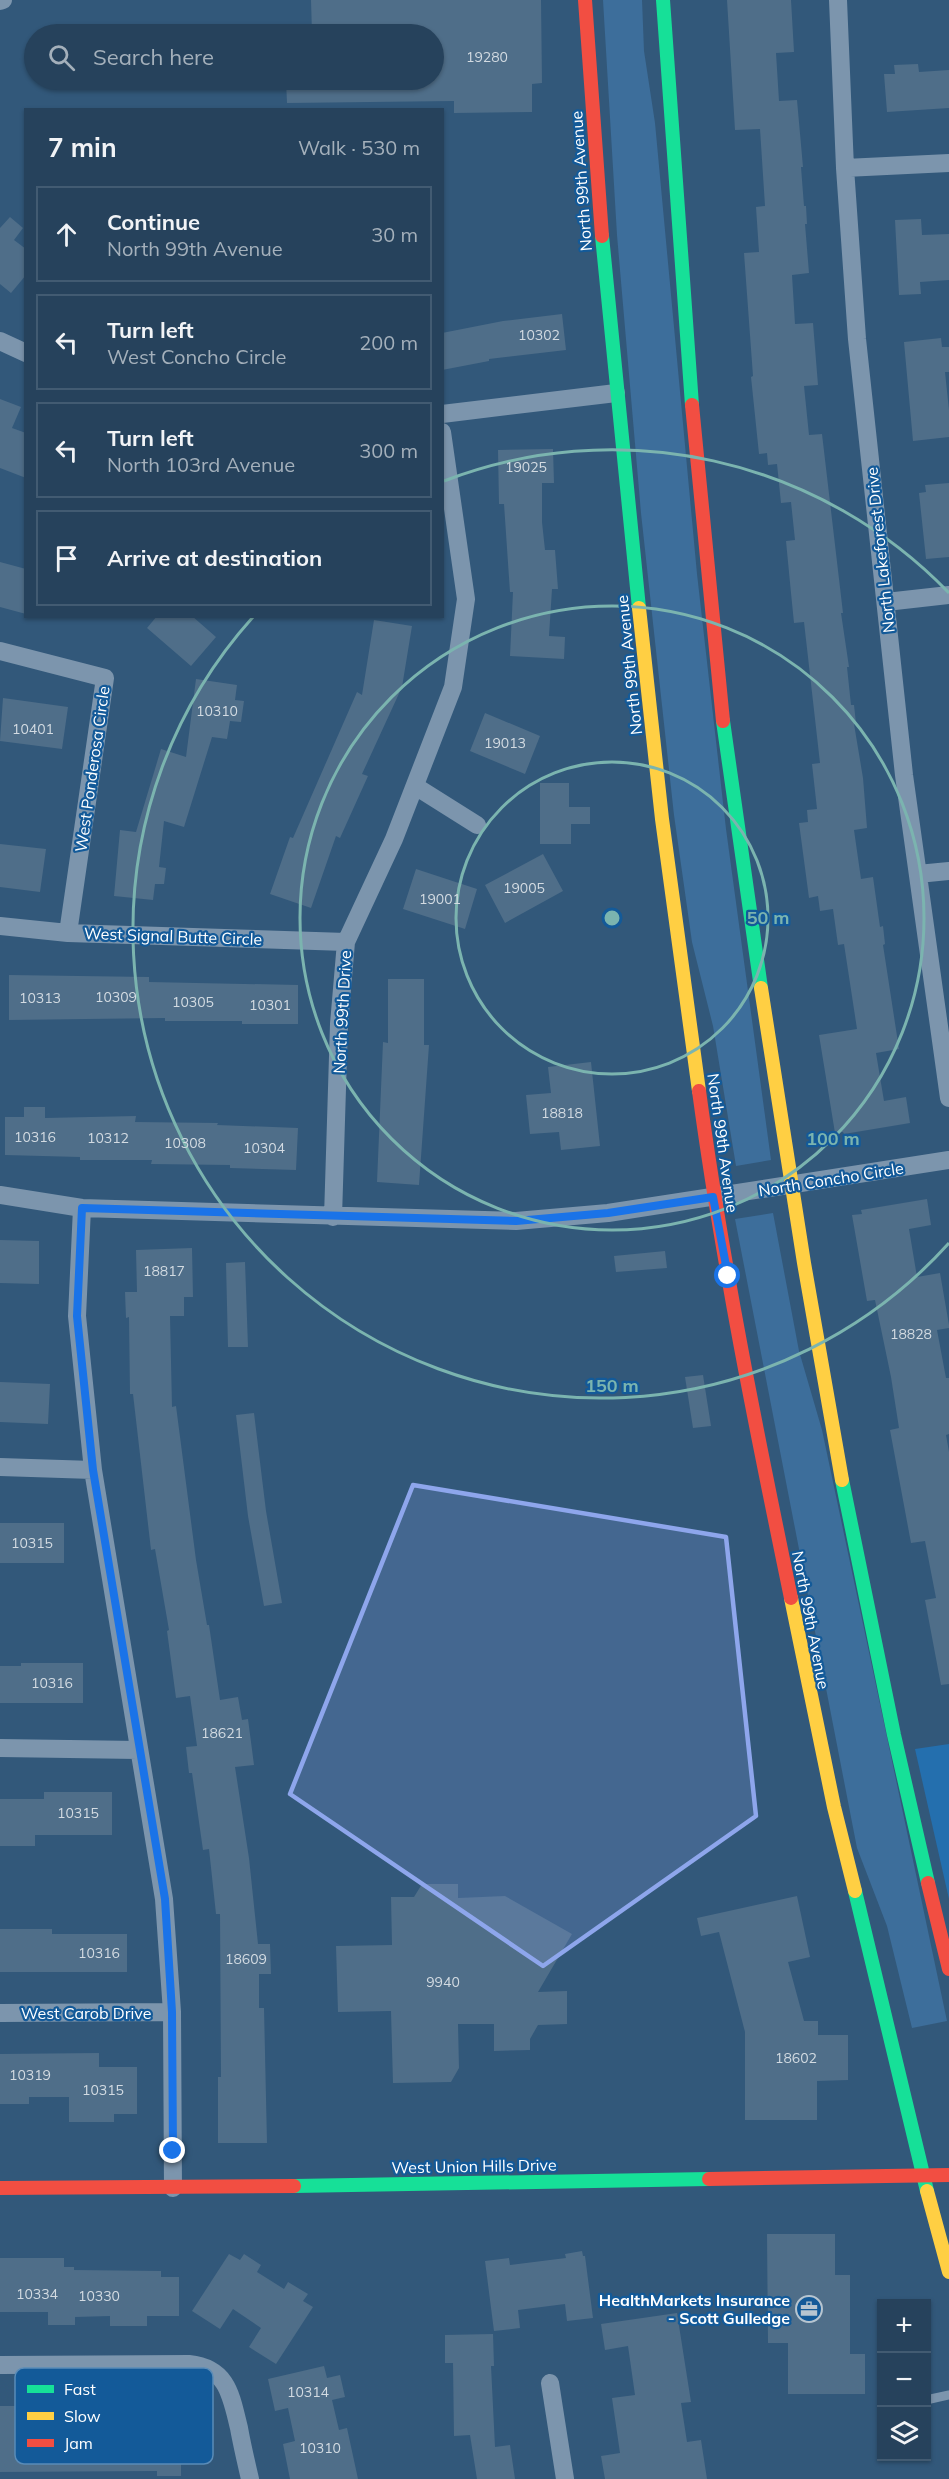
<!DOCTYPE html>
<html lang="en">
<head>
<meta charset="utf-8">
<style>
  body { margin:0; font-family:Mulish,sans-serif; background:#324d65; color:#f1f3f6 }
  .controls { position:absolute; right:18px; bottom:18px; display:grid; overflow:hidden; border-radius:0px; box-shadow:0 2px 4px #0004 }
  .controls button { width:54px; height:54px; display:grid; place-items:center; padding:0; border:0; border-bottom:2px solid #425b72; background:#26425c; color:#f1f3f6; font:30px sans-serif }
  .stop { position:absolute; width:18px; height:18px; margin:-14px; border:4px solid #1a73e8; border-radius:50%; background:#fff }
  .stop.end { background:#1a73e8; border-color:#fff; box-shadow:0 2px 6px #0008 }
  .list { margin:0; padding:0; list-style:none }
  h2 { display:flex; justify-content:space-between; align-items:center; height:78px; margin:0; padding:0 24px; font-size:26px }
  h2 small { font-size:20px; font-weight:400; color:#a4b0bb }
  .list li { display:grid; grid-template-columns:39px 1fr auto; gap:18px; align-items:center; box-sizing:border-box; height:96px; margin:0 12px 12px; padding:0 12px; border:2px solid #425b72; border-radius:0px }
  .list b { display:block; font-size:22px; white-space:nowrap }
  .list p { margin:0; font-size:20px; white-space:nowrap; color:#a4b0bb }
  .list em { font-size:20px; font-style:normal; color:#a4b0bb }
  .icon { flex:none; width:33px; height:33px; fill:none; stroke:currentColor; stroke-width:2; stroke-linecap:round; stroke-linejoin:round }
  .map { position:relative; flex:none; width:949px; height:2479px; overflow:hidden }
  .search { position:absolute; background:#26425c; box-shadow:0 2px 4px #0004; left:24px; top:24px; width:420px; height:66px; display:flex; align-items:center; gap:15px; box-sizing:border-box; padding:0 21px; border-radius:33px; color:#a4b0bb; font-size:22px }
  .panel { position:absolute; background:#26425c; box-shadow:0 2px 4px #0004; left:24px; top:108px; width:420px; height:510px; border-radius:0px }
  .map>svg:first-child { display:block }
</style>
</head>
<body>
<div class="map">
<svg width="949" height="2479" viewBox="0 0 949 2479">
  <rect width="100%" height="100%" fill="#32587a"/>
  <!-- green -->
  <path fill="#246fae" d="M949 1744V1899L915 1749Z"/>
  <!-- water -->
  <path fill="#3d6e9b" d="M603 0H642L644 51 655 123 697 574 726 829 771 1160 736 1166 713 1026 692 942 674 815 641 513 617 235Z
    M773 1213 799 1351 822 1430 947 2021 912 2028 887 1926 857 1848 735 1219Z"/>
  <!-- building -->
  <path fill="#4f6e89" d="M311 0H541L542 83 532 84V112L454 113V101L287 103 286 80H434V34H312Z
    M727 0H791L794 52 776 53 779 101 797 100 803 167H801L804 206H806L807 224H805L809 273 792 275 795 324 813 323 818 385 804 386 809 435 822 434 843 613H841L849 667H847L851 705H854L856 723 854 724 863 778 867 828 854 830 861 879 873 877 880 927 883 926 885 944 883 945 899 1049 876 1053 884 1101 906 1097 910 1123 844 1134 843 1132 835 1133 819 1035 857 1029 844 944 838 945 833 909 820 911 818 896 809 898 799 823 808 822 807 810 817 809 812 764 820 763 804 622 794 623 791 593 786 541 795 540 791 502 781 503 777 464 768 465 767 453 759 454 751 377 753 376 744 253 759 252 756 207 765 206 760 129 735 130Z
    M918 64 919 72 949 70V108L887 112 884 74H895L894 65Z
    M10 217 23 228 14 240 26 249V275L11 293 0 284V228Z
    M921 219 922 235 949 234V280L920 282 921 294 899 295 895 220Z
    M562 314 566 350 489 359V361L442 370V333L503 321Z
    M941 338 942 347H949V372H945L949 410V437L913 441 904 342Z
    M0 399 21 407 12 428 26 433V478L0 468Z
    M553 449 554 483H542V522L545 550H555L558 589H552L549 636 565 637 564 659 510 656 513 592H510L504 504H499L498 450Z
    M949 483V557L926 559 919 493 926 492 925 485Z
    M0 562 26 569V614L0 607Z
    M157 616H192L216 637 191 666 147 628Z
    M374 620 412 626 402 687 362 774 368 776 340 838 336 836 311 908 270 894 290 837 293 838 357 692 362 695Z
    M196 679 237 685 235 700 244 701 241 722 230 721 227 739 212 737 184 827 164 821 159 867 166 868 164 884H155L153 900 114 896 120 830 136 832 161 749 186 757Z
    M3 698 68 707 62 749 0 741Z
    M485 713 540 736 525 774 470 751Z
    M540 783H569V807H590V824H571V844H540Z
    M0 844 46 849 40 892 0 887Z
    M543 854 563 891 505 923 485 885Z
    M416 869 477 889 465 929 403 909Z
    M9 975 149 977V982L298 985V1024H242V1021H165V1018L9 1020Z
    M388 979H424V1045H429L419 1185 377 1182 383 1042 388 1043Z
    M591 1062 600 1146 561 1150 559 1132 530 1134 526 1095 551 1093 548 1067Z
    M24 1107H45V1118L136 1116 135 1122 218 1123 217 1125 298 1128 296 1170 230 1168V1165L151 1164 152 1160H80V1157L5 1155V1117H24Z
    M927 1199 931 1225 909 1229 917 1277 940 1273 949 1325V1328L937 1330 946 1378H949V1434L946 1435 949 1452V1684L941 1685 925 1600 936 1598 925 1541 911 1543 890 1430 899 1428 891 1377 875 1300 867 1301 852 1215 862 1214 861 1210Z
    M0 1240 39 1241V1284L0 1283Z
    M192 1248 193 1297H184V1316H170L172 1407 176 1406 196 1560 207 1625H209L220 1700 238 1697 242 1720 248 1719 254 1765 235 1767 249 1858 258 1944H270L271 1974H259V2008H264L267 2143H218V2077H221L220 1914H216L209 1849 203 1850 192 1773H189L186 1747 197 1746 190 1696 176 1698 167 1631 169 1630 155 1549 151 1550 133 1394H130L129 1317 126 1318 125 1292H137L136 1250Z
    M665 1251 667 1268 616 1272 614 1256Z
    M245 1262 248 1347H228L226 1263Z
    M703 1375 711 1426 693 1428 685 1377Z
    M0 1382 50 1384 48 1424 0 1422Z
    M254 1413 266 1511 282 1603 264 1606 248 1516 236 1415Z
    M0 1523H64V1563H0Z
    M21 1663H83V1703H0V1666H21Z
    M44 1792H112V1835H35V1846H0V1799H44Z
    M422 1884H458V1898L505 1896 572 1934 538 1992 567 1991V2024L538 2025 530 2039V2050L494 2051V2024H458L459 2068 451 2082 393 2083 391 2011 338 2012 336 1946 392 1945 391 1897H414Z
    M797 1896 810 1957 788 1962 804 2021H818V2035H848V2080L817 2081V2120H745V2032L719 1932 701 1936 697 1918Z
    M0 1929H52V1934H127V1972H0Z
    M99 2053V2067H137V2114H114V2122H69V2097H29V2104H0V2054Z
    M767 2234H835V2275H850V2354H865V2394H788V2343H768Z
    M582 2251 583 2256H585L593 2318 567 2321 565 2304 518 2310 520 2328 494 2331 485 2261 509 2258 510 2265 566 2258 565 2254Z
    M229 2254 240 2260 244 2254 261 2265 257 2272 284 2289 288 2282 308 2294 303 2301 313 2307 276 2364 249 2347 261 2328 233 2309 220 2329 192 2311Z
    M0 2258H64V2267H74V2270L161 2271V2277H179V2316H147V2326H110V2316L75 2317V2325H48V2312H0Z
    M677 2313 691 2402 681 2403 687 2442 701 2440 707 2479H605L601 2456 620 2453 612 2398 635 2395 628 2346 605 2350 601 2324Z
    M493 2334 494 2366H491L495 2447 510 2445 515 2479H477L470 2435 454 2436 453 2363H445V2335Z
    M324 2366 327 2378 340 2375 345 2397 332 2400 339 2430 347 2428 358 2479H290L283 2444 295 2441 288 2408 275 2411 268 2379Z
    M54 2405H125V2418H159V2405H192L191 2462H181V2476H157V2471L0 2472V2406H20V2418H54Z"/>
  <g fill="none" stroke-linecap="round" stroke-linejoin="round">
    <!-- lane -->
    <path stroke="#7c95ad" stroke-width="9" d="M926 2400 949 2395"/>
    <!-- street -->
    <path stroke="#7c95ad" stroke-width="18" d="M838 0 845 168 857 339 904 775 949 1098
      M0 1 3 0
      M845 168 949 163
      M0 341 26 353
      M442 414 616 393
      M886 602 949 595
      M0 651 105 678 68 933
      M415 786 477 825
      M918 874 949 871
      M0 926 68 933 346 942
      M0 1195 82 1208 516 1221 608 1213 949 1160
      M82 1208 77 1316 93 1470 164 1899 172 2012 173 2188
      M333 1217 339 1024 346 942 394 839 453 687 466 599 442 432
      M0 1467 93 1470
      M0 1748 138 1750
      M0 2013 172 2012
      M0 2365 189 2364C228 2368 231 2396 239 2428 242 2445 246 2462 250 2479
      M550 2383 565 2479"/>
    <!-- fast -->
    <path stroke="#16e098" stroke-width="14" d="M663 0 692 405
      M602 236 639 608
      M723 721 761 988
      M842 1480 894 1735 928 1883
      M855 1891 927 2191
      M294 2186 709 2179"/>
    <!-- slow -->
    <path stroke="#ffcf43" stroke-width="14" d="M639 608 662 819 699 1091
      M761 988 804 1263 842 1480
      M791 1598 834 1807 855 1891
      M927 2191 949 2272"/>
    <!-- jam -->
    <path stroke="#f24e42" stroke-width="14" d="M585 0 602 236
      M692 405 723 721
      M699 1091C722 1261 756 1429 791 1598
      M928 1883 949 1969
      M709 2179 949 2175
      M0 2188 294 2186"/>
  </g>
  <g fill="none" stroke-linecap="round" stroke-linejoin="round">
    <!-- route -->
    <path stroke="#1a73e8" stroke-width="8" d="M173 2151 172 2012 165 1899 93 1470 77 1316 82 1208 516 1221 608 1213 713 1197 728 1276"/>
  </g>
  <!-- marked area -->
  <path fill="#8ea6ec" fill-opacity="0.2" stroke="#8ea6ec" stroke-width="4.5" stroke-linejoin="round" d="M413 1485 726 1537 756 1816 543 1966 290 1794Z"/>
  <!-- distance rings -->
  <g fill="none" stroke="#7bb4af" stroke-width="3">
    <circle cx="612" cy="918" r="156"/>
    <circle cx="612" cy="918" r="312"/>
    <path d="M949 1243A468 468 0 0 1 253 617M444 481A468 468 0 0 1 949 593"/>
  </g>
  <!-- icons -->
  <defs>
    <symbol id="office-ring" viewBox="-11 -11 22 22"><circle r="9.5" fill="#135a99" stroke="#b7c5d0" stroke-width="1.5"/><path d="M-6-3h4V-5.5h4V-3h4V5H-6ZM-1-4.5V-3h2v-1.5ZM-6 0V1H6V0Z" fill="#b7c5d0"/></symbol>
  </defs>
  <g fill-rule="evenodd">
    <use href="#office-ring" x="794" y="2294" width="30" height="30"/>
  </g>
  <g text-anchor="middle" dominant-baseline="central" stroke-width="4.5" stroke-linejoin="round" paint-order="stroke">
    <!-- number labels -->
    <g font-size="14" fill="#d3dbe2">
      <text x="487" y="57">19280</text>
      <text x="539" y="335">10302</text>
      <text x="526" y="467">19025</text>
      <text x="217" y="711">10310</text>
      <text x="33" y="729">10401</text>
      <text x="505" y="743">19013</text>
      <text x="524" y="888">19005</text>
      <text x="440" y="899">19001</text>
      <text x="116" y="997">10309</text>
      <text x="40" y="998">10313</text>
      <text x="193" y="1002">10305</text>
      <text x="270" y="1005">10301</text>
      <text x="562" y="1113">18818</text>
      <text x="35" y="1137">10316</text>
      <text x="108" y="1138">10312</text>
      <text x="185" y="1143">10308</text>
      <text x="264" y="1148">10304</text>
      <text x="164" y="1271">18817</text>
      <text x="911" y="1334">18828</text>
      <text x="32" y="1543">10315</text>
      <text x="52" y="1683">10316</text>
      <text x="222" y="1733">18621</text>
      <text x="78" y="1813">10315</text>
      <text x="99" y="1953">10316</text>
      <text x="246" y="1959">18609</text>
      <text x="443" y="1982">9940</text>
      <text x="796" y="2058">18602</text>
      <text x="30" y="2075">10319</text>
      <text x="103" y="2090">10315</text>
      <text x="37" y="2294">10334</text>
      <text x="99" y="2296">10330</text>
      <text x="308" y="2392">10314</text>
      <text x="320" y="2448">10310</text>
    </g>
    <!-- street labels -->
    <g font-size="16" fill="#fff" stroke="#135a99">
      <text transform="translate(581 181) rotate(-94)">North 99th Avenue</text>
      <text transform="translate(880 550) rotate(-96)">North Lakeforest Drive</text>
      <text transform="translate(629 665) rotate(-96)">North 99th Avenue</text>
      <text transform="translate(92 769) rotate(-82)">West Ponderosa Circle</text>
      <text transform="translate(173 936) rotate(2)">West Signal Butte Circle</text>
      <text transform="translate(342 1012) rotate(-87)">North 99th Drive</text>
      <text transform="translate(723 1143) rotate(82)">North 99th Avenue</text>
      <text transform="translate(831 1179) rotate(-9)">North Concho Circle</text>
      <text transform="translate(811 1620) rotate(79)">North 99th Avenue</text>
      <text x="86" y="2013">West Carob Drive</text>
      <text transform="translate(474 2166) rotate(-1)">West Union Hills Drive</text>
    </g>
    <!-- poi labels -->
    <g font-size="16" font-weight="bold" fill="#fff" stroke="#135a99" text-anchor="end">
      <text x="790" y="2300">HealthMarkets Insurance<tspan x="790" dy="18">- Scott Gulledge</tspan></text>
    </g>
  </g>
  <!-- legend -->
  <rect x="15" y="2368" width="198" height="96" rx="9" fill="#135a99" stroke="#5a8cb8" stroke-width="1.5"/>
  <rect x="27" y="2385" width="27" height="8" fill="#16e098"/>
  <rect x="27" y="2412" width="27" height="8" fill="#ffcf43"/>
  <rect x="27" y="2439" width="27" height="8" fill="#f24e42"/>
  <g font-size="16" fill="#fff">
    <text x="64" y="2395">Fast</text>
    <text x="64" y="2422">Slow</text>
    <text x="64" y="2449">Jam</text>
  </g>
  <circle cx="612" cy="918" r="9" fill="#7bb4af" stroke="#135a99" stroke-width="3"/>
  <g font-size="18" text-anchor="middle" font-weight="bold" fill="#7bb4af" stroke="#135a99" stroke-width="4.5" stroke-linejoin="round" paint-order="stroke">
    <text x="768" y="924">50 m</text>
    <text x="833" y="1145">100 m</text>
    <text x="612" y="1392">150 m</text>
  </g>
</svg>
<div class="controls">
<button>+</button>
<button>−</button>
<button><svg class="icon" aria-label="layers" viewBox="0 0 24 24"><path d="M12 4l9 5-9 5-9-5zM3 14l9 5 9-5"/></svg></button>
</div>
<div class="stop" style="left:728px;top:1276px"></div>
<div class="stop end" style="left:173px;top:2151px"></div>
<div class="search"><svg class="icon" aria-label="search" viewBox="0 0 24 24"><circle cx="10" cy="10" r="6"/><path d="M15 15l6 6"/></svg>Search here</div>
<section class="panel">
<h2>7 min<small>Walk · 530 m</small></h2>
<ul class="list">
<li><svg class="icon" aria-label="ahead" viewBox="0 0 24 24"><path d="M12 20V5M6 11l6-6 6 6"/></svg><div><b>Continue</b><p>North 99th Avenue</p></div><em>30 m</em></li>
<li><svg class="icon" aria-label="left" viewBox="0 0 24 24"><path d="M17 20v-9H6M10 6l-5 5 5 5"/></svg><div><b>Turn left</b><p>West Concho Circle</p></div><em>200 m</em></li>
<li><svg class="icon" aria-label="left" viewBox="0 0 24 24"><path d="M17 20v-9H6M10 6l-5 5 5 5"/></svg><div><b>Turn left</b><p>North 103rd Avenue</p></div><em>300 m</em></li>
<li><svg class="icon" aria-label="arrive" viewBox="0 0 24 24"><path d="M6 21V4h12l-3 4 3 4H6"/></svg><div><b>Arrive at destination</b></div></li>
</ul>
</section>
</div>
</body>
</html>
